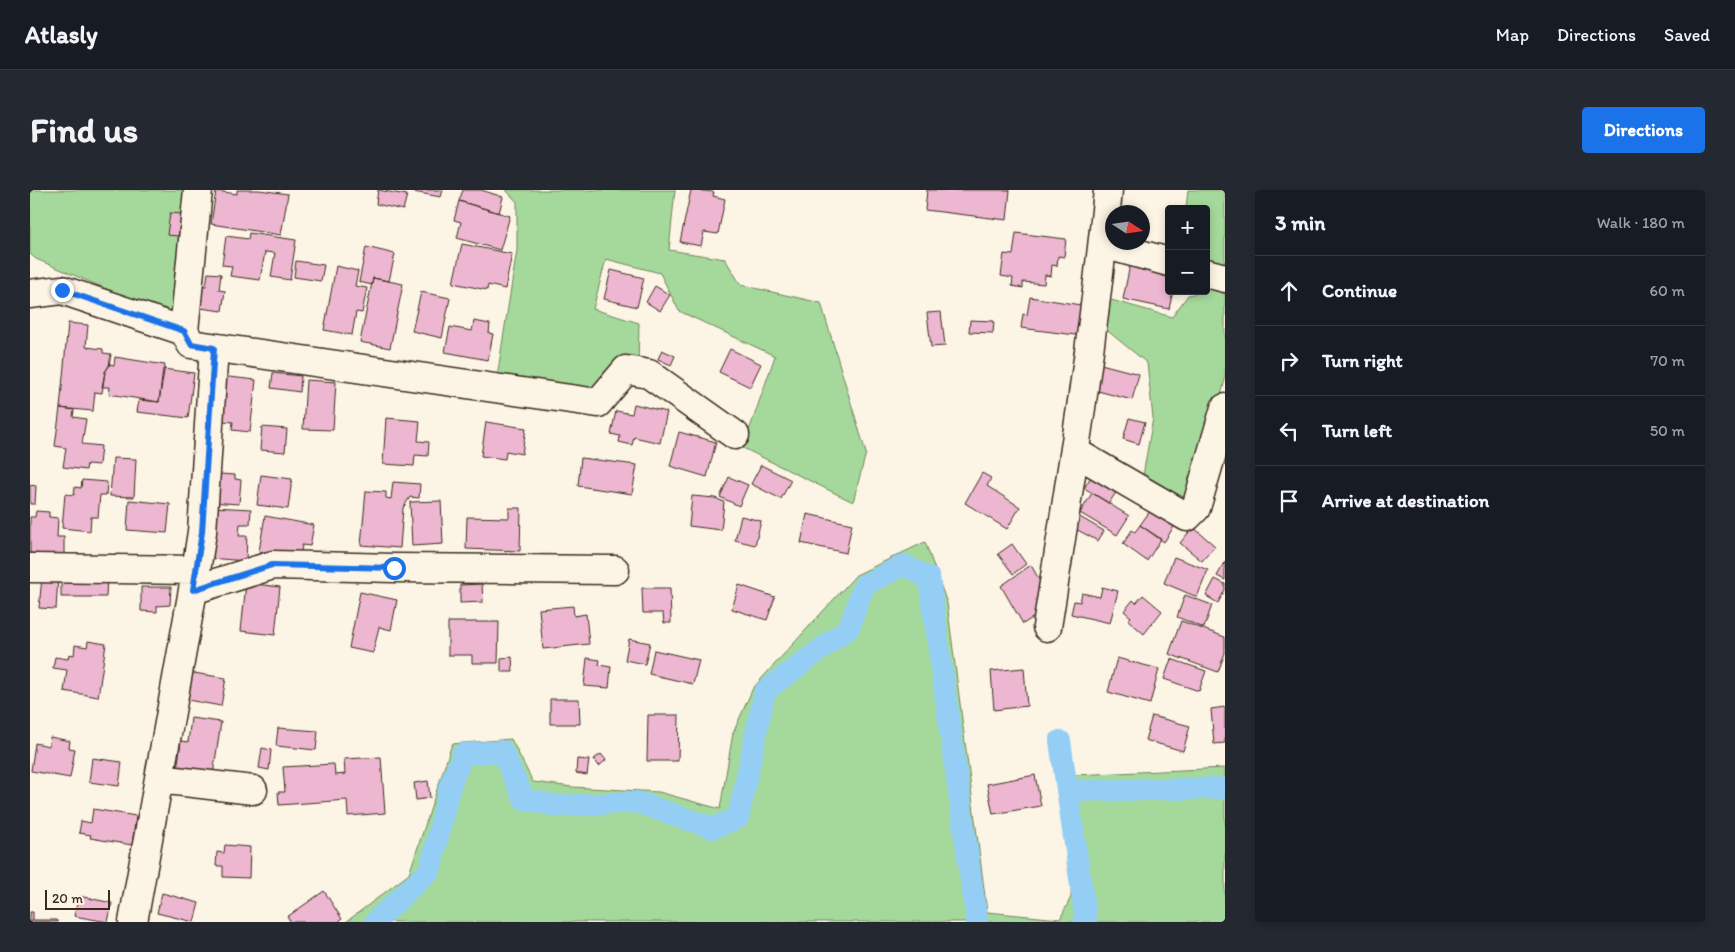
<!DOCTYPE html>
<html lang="en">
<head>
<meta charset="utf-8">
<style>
  body { margin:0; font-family:Itim,sans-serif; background:#242831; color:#f1f3f6 }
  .controls { position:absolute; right:15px; top:15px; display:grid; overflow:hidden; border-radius:5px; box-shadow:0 2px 8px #0003 }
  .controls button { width:45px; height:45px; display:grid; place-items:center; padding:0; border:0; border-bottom:1px solid #363941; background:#171b24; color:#f1f3f6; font:25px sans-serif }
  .compass { position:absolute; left:1075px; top:15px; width:45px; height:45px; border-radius:50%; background:#171b24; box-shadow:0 2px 8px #0003; rotate:102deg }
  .scale { position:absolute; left:15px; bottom:12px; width:65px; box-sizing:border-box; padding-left:5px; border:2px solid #3b2a1e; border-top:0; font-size:14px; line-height:18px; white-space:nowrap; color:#3b2a1e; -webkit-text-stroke:4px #fcf5e5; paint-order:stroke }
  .stop { position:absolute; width:15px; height:15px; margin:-11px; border:4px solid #1a73e8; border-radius:50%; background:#fff }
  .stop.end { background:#1a73e8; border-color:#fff; box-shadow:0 1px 5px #0008 }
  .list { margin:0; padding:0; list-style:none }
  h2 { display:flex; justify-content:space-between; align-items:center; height:65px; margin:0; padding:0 20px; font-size:21px }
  h2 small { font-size:16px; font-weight:400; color:#9ea1a6 }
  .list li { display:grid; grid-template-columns:32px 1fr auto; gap:15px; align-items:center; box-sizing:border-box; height:70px; padding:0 20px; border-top:1px solid #363941 }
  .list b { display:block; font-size:19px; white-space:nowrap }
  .list em { font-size:16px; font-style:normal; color:#9ea1a6 }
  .icon { flex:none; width:28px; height:28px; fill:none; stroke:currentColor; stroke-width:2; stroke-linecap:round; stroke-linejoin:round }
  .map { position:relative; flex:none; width:1195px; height:732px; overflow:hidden; border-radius:5px }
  header { display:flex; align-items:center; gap:30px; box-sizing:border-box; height:70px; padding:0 25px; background:#171b24; border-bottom:1px solid #363941 }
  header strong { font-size:24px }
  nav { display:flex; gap:28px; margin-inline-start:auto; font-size:18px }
  .intro { display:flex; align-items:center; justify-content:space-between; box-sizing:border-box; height:120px; padding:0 30px }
  h1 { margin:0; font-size:35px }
  .button { padding:12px 22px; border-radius:5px; background:#1a73e8; color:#fff; font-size:18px; font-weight:700 }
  main { display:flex; gap:30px; padding:0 30px }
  aside { flex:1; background:#171b24; border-radius:5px; box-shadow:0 2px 8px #0003 }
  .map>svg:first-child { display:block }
</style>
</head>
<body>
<header>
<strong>Atlasly</strong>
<nav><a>Map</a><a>Directions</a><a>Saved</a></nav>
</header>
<div class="intro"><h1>Find us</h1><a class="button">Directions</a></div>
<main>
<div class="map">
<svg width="1195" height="732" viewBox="0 0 1195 732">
  <rect width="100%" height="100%" fill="#fcf5e5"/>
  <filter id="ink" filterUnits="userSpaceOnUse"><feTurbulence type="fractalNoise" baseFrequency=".02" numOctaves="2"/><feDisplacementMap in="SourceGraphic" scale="10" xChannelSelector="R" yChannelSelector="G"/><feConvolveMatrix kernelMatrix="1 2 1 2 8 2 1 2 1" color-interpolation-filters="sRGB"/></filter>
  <g filter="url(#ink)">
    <!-- green -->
    <path fill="#a5d99b" stroke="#70825c" d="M0 0H154L145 128 6 69 0 64Z
      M476 0H645L639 60 695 69 711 95 791 113 836 263 823 312 713 258 745 166 649 121 630 83 576 69 563 119 609 133 608 176 564 208 467 187 487 60V12Z
      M1158 0H1195V75L1176 69V19H1156Z
      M1186 97 1195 100V190L1161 317 1112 291 1123 228 1117 173 1069 134 1074 108 1142 127 1158 105 1176 101V99Z
      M895 352 917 413 957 722 1030 729 1041 707 1044 585 1195 578V732H316L379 684 422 554 481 549 503 592 542 597 629 602 690 619 703 543 723 498 826 385Z"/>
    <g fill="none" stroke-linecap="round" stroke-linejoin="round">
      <!-- canal -->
      <path stroke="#94cef4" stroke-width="22" d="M1030 551 1056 730 1054 732
        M1037 601 1195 598
        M345 732 400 680 420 595 433 564 472 561 494 609 526 616 607 612 683 638 708 628 735 501 819 438 834 395 874 375 899 388 947 732"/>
    </g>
    <!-- building -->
    <path fill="#edb7d1" stroke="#3b2a1e" d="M207 0H229L258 4 251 45 181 34 186 1 207 4Z
      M348 0 377 5 373 20 346 14Z
      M372 0H413L411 7Z
      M433 0H451L473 7 469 23 429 11Z
      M661 0 684 2 683 6 695 9 688 44 674 42 671 56 650 52Z
      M897 0H980L977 30 895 20Z
      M429 11 480 26 470 60 427 48 431 32 424 30Z
      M140 23 152 24 148 46 137 45Z
      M219 43 266 50 260 90 241 87 245 63 235 62 230 90 200 86 202 76 192 75 196 46 218 49Z
      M986 43 1036 49 1034 67 1028 66 1027 76 1022 75 1021 86 1015 85 1014 94 993 92V98L982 96 983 88 971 86 974 64 983 65Z
      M432 54 482 64 475 99 458 95 457 100 423 93Z
      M336 57 365 64 359 91 343 88 342 95 329 92Z
      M1101 70 1139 78V101H1143L1139 119 1093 109Z
      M266 71 294 75 291 91 264 87Z
      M306 76 328 81 325 96 337 98 332 123 326 122 322 145 294 140Z
      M581 80 614 88 607 117 574 109Z
      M178 83 191 84 189 100 195 101 192 121 163 117 166 95 176 96Z
      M343 88 373 94 360 158 330 152Z
      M625 96 640 105 630 121 616 112Z
      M391 102 420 108 412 148 382 141Z
      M1000 107 1057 116 1053 146 991 138 993 124 997 125Z
      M911 122 915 156 901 157 897 123Z
      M940 130 964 131 963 143 939 142Z
      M444 131 460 134 459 143 463 144 458 170 415 162 420 137 442 141Z
      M38 133 58 135 56 157 73 159V163L81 164 79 176 75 182 72 203 65 202 63 221 30 218Z
      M700 159 731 174 720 197 689 182Z
      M632 160 645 166 641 175 628 169Z
      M85 167 135 175 129 212 79 204 80 197H72L75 182 80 174 84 175Z
      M1071 174 1109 184 1102 210 1064 200Z
      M133 179 164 183 158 228 107 222 109 210 129 212Z
      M243 183 271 186 270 202 241 198Z
      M190 186 226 190 220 242 202 240 203 232 185 230Z
      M276 190 306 192 303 240 273 239Z
      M604 214 637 222 630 253 604 247 602 255 589 252 590 246 581 244 586 221 602 224Z
      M30 218 44 220 43 227 56 229 52 254 71 256 69 275 57 274 56 280 33 277 36 258 25 256Z
      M356 228 390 231 388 251 399 252 398 266 385 265 384 276 353 274Z
      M1099 228 1115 232 1109 254 1093 249Z
      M456 232 496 238 492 264 476 261 475 269 451 266Z
      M232 237 257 239 255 262 230 260Z
      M649 242 686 252 677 287 640 276Z
      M83 268 106 269 104 307 80 306Z
      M551 268 607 275 602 304 548 296Z
      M731 275 761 290 751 309 721 294Z
      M1066 279 1091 295 1079 313 1054 298Z
      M952 283 961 288 957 296 990 317 977 339 935 313Z
      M190 284 205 285V289L211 290 209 314 180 312Z
      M231 285 262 289 258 319 227 315Z
      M699 287 718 295 709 316 690 307Z
      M52 290 77 292 76 305H70L68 327H61L60 341 32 338 35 304 44 305 45 297 51 298Z
      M363 292 390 294 389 308 380 307 373 318 370 358 331 355 336 301 356 302V308L361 309Z
      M0 295 6 296 5 314H0Z
      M1062 303 1099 326 1087 345 1050 323Z
      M662 306 685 308 694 312 691 340 659 336Z
      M99 310 140 314 137 343 97 340Z
      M411 311 413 354 382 356 380 312Z
      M182 317 221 319 220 334H210L209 346H217L216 371 179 368Z
      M1123 317 1147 332 1134 352 1110 335Z
      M479 318H491L490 361 436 359 437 327 479 328Z
      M6 321 19 322V327L28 328 27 347H34V365L0 363V327H5Z
      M777 324 822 334 816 363 771 353Z
      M235 326 284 335 280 356 272 355 270 369 229 361Z
      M711 326 731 331 725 355 705 350Z
      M1048 326 1074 341 1068 351 1042 337Z
      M1110 335 1131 349 1117 371 1093 354 1102 340 1105 342Z
      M1163 337 1185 356 1172 371 1150 353Z
      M982 354 996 374 983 384 968 364Z
      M1144 367 1178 380 1167 407 1134 393Z
      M1195 372V390L1187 386Z
      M1001 375 1018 406 1007 425 993 434 971 396Z
      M12 387 28 388 26 419 9 418Z
      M31 387H77L76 407H31Z
      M1185 389 1195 394V400L1188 413 1176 406Z
      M216 393 250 397 245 445 211 441Z
      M452 394 453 412 430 413V395Z
      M709 395 745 407 737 430 702 419Z
      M111 397H141L140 415 127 416V422L111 421Z
      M1072 397 1088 401 1080 433 1041 424 1044 411 1050 412 1052 403 1070 407Z
      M612 398H640L641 433H634L633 423H613Z
      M330 402 367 410 361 440 349 437 343 463 319 458Z
      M1113 405 1132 421 1114 444 1098 430 1101 427 1094 421 1103 410 1106 413Z
      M1155 405 1182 415 1174 438 1147 427Z
      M543 416 544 426 556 424 559 454 513 459 509 419Z
      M1151 431 1195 447V463L1188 482 1139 464Z
      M418 432H469L468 473H442V465H418Z
      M599 449 620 453 615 474 595 470Z
      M58 451 76 454 68 507 34 501 37 480 23 478 25 467 38 469 39 464 44 465 45 455 57 457Z
      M624 460 669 470 663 494 619 484Z
      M482 467 483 482H471V468Z
      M557 468 570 470 569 475 581 477 579 498 554 496Z
      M1087 468 1129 479 1120 514 1078 502Z
      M1141 469 1176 481 1169 501 1134 489Z
      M994 478 997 516 964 520 961 481Z
      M157 482 196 488 191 516 152 509Z
      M520 509H549L550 534H520Z
      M1195 517V553L1184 554 1181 519Z
      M618 525H649L648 571H617Z
      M1122 526 1160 536 1153 561 1115 550Z
      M161 528 191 532 183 585 147 580 151 551 158 552Z
      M248 538 288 541 286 560 246 556Z
      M20 547 40 551 39 558 45 559 40 588 1 581 5 553 19 556Z
      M232 558 241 560 239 580 229 578Z
      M571 564 576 570 569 576 564 569Z
      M351 567 355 623 318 626 317 610 249 615 248 602H255L253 577 304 574 305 585 315 584 314 569Z
      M62 568 92 572 89 596 59 592Z
      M547 569 559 570 557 585 546 583Z
      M1005 585 1011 616 963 624 957 594Z
      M398 591 400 608 386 610 384 593Z
      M63 619 106 626 102 655 60 648 61 645 49 643 51 631 61 633Z
      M195 655 220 657 219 688 193 687V676H186L187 662 194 663Z
      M294 701 312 729 308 732H261L257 727Z
      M132 703 169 713 164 732 127 723Z
      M49 706 82 713 78 732 44 726Z
      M0 722H3V730H26L28 732H0Z"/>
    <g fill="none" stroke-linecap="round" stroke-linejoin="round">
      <defs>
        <path id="minor" d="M168 0 154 141 161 154 568 213 596 180 619 184 705 245
          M1073 54 1139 72
          M1176 83 1195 88
          M0 104 32 100 154 141
          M1045 262 1157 327 1166 318 1195 218
          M0 378 166 380
          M163 400 243 375 364 378 585 380
          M1017 437C1040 292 1064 146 1078 0
          M129 589 223 600
          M103 732 163 400 172 342 184 158"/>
      </defs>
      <!-- minor casing -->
      <use href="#minor" stroke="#3b2a1e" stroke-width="31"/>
      <!-- minor -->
      <use href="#minor" stroke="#fcf5e5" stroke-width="28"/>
    </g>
  </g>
  <g fill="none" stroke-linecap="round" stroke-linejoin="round" filter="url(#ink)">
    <!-- route -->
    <path stroke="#1a73e8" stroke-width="6" d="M32 100 154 141 161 154 184 158 172 342 163 400 242 375 364 378"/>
  </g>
</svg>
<div class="controls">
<button>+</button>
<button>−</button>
</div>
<svg class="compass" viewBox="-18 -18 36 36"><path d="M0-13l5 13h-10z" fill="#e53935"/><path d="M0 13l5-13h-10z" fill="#9ea1a6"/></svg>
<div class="scale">20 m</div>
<div class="stop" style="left:364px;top:378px"></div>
<div class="stop end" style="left:32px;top:100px"></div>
</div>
<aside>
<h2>3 min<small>Walk · 180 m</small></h2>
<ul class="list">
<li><svg class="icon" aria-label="ahead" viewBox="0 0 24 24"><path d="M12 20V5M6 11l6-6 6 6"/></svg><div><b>Continue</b></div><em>60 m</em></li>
<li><svg class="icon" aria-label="right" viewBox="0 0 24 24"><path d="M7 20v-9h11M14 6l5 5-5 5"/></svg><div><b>Turn right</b></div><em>70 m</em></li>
<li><svg class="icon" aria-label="left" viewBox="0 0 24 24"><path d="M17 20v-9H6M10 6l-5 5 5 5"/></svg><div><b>Turn left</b></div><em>50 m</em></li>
<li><svg class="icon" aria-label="arrive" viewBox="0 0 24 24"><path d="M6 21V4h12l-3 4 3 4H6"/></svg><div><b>Arrive at destination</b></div></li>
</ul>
</aside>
</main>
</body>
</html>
